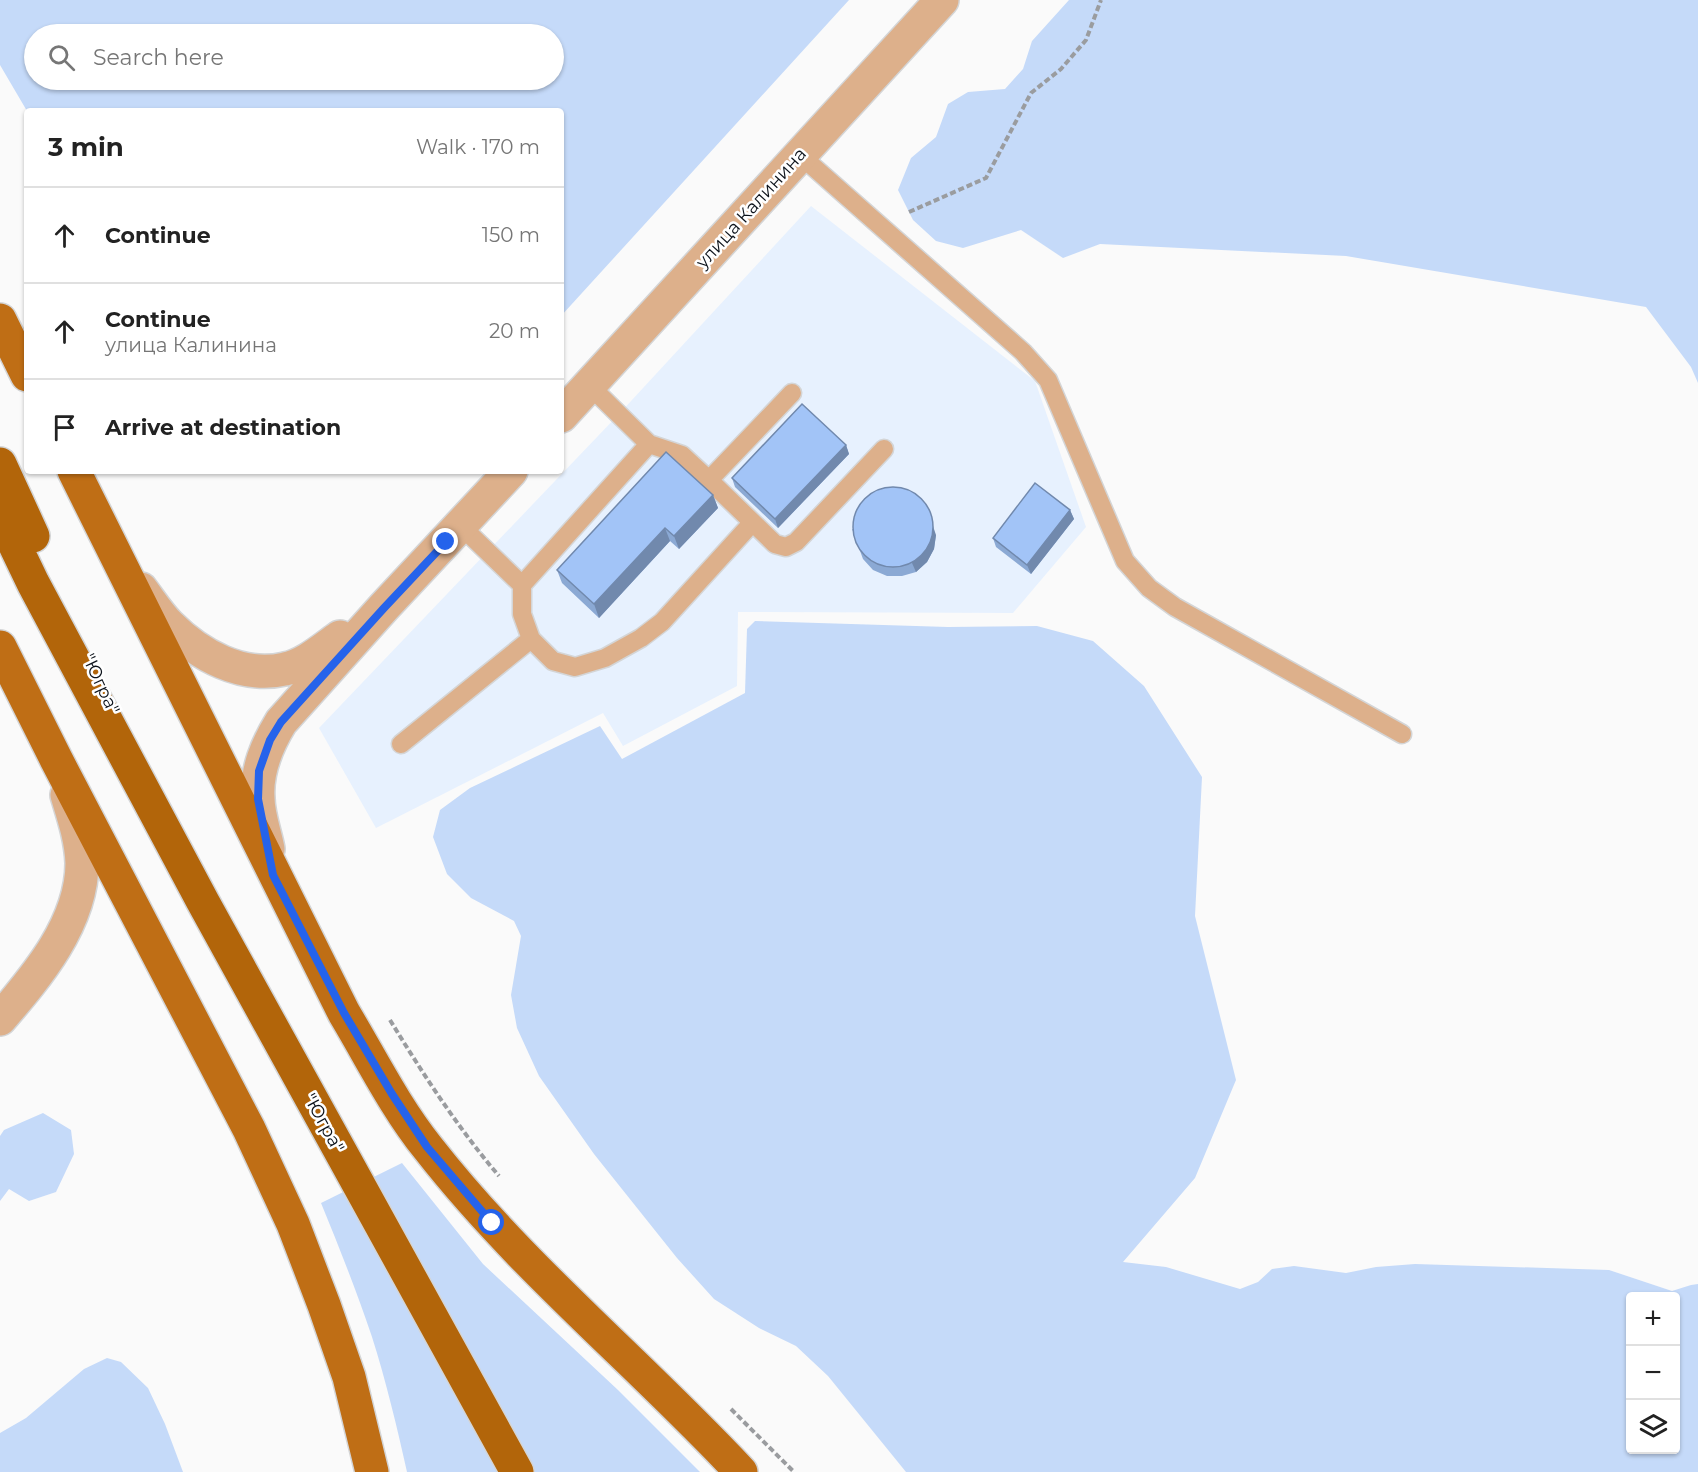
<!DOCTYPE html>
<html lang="en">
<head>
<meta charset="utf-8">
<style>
  body { margin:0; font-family:Montserrat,sans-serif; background:#f2f2f2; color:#222 }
  .controls { position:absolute; right:18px; bottom:18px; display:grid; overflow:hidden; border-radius:6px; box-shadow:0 2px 4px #0004 }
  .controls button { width:54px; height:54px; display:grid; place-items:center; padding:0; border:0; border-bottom:2px solid #e0e0e0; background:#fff; color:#222; font:30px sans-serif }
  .stop { position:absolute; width:18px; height:18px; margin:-14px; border:4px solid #2563eb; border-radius:50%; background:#fff }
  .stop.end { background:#2563eb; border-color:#fff; box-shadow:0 2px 6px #0008 }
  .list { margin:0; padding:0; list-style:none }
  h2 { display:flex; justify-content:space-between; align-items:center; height:78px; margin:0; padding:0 24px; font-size:26px }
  h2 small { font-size:20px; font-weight:400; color:#767676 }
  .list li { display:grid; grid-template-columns:39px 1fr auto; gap:18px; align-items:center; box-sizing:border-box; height:96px; padding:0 24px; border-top:2px solid #e0e0e0 }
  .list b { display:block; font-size:22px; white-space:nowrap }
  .list p { margin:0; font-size:20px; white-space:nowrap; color:#767676 }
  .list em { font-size:20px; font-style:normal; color:#767676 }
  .icon { flex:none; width:33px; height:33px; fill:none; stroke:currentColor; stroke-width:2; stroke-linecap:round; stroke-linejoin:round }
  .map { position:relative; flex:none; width:1698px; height:1472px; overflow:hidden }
  .search { position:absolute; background:#fff; box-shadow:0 2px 4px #0004; left:24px; top:24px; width:540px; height:66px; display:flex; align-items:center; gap:15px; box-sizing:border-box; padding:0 21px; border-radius:33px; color:#767676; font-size:22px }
  .panel { position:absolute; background:#fff; box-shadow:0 2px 4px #0004; left:24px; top:108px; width:540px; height:366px; border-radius:6px }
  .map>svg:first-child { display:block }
</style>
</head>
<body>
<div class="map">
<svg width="1698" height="1472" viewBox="0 0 1698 1472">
  <rect width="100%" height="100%" fill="#fafafa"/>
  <!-- built -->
  <path fill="#e7f1fe" d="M811 206 1035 381 1086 527 1013 613 738 612 737 686 623 746 603 713 376 828 319 728 619 414Z"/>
  <!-- green -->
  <path fill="#c5daf9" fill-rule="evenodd" d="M0 0H849L561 316V111H27L0 65ZM34 34H554V80H34Z
    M1069 0H1698V383L1691 367 1646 307 1346 256 1100 244 1063 258 1021 230 963 248 936 241 913 220 898 190 911 158 936 137 948 104 968 92 1005 89 1023 69 1032 41Z
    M755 621 948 627 1037 626 1093 641 1144 686 1202 777 1195 916 1236 1080 1195 1178 1123 1262 1166 1267 1240 1289 1258 1282 1272 1269 1294 1266 1346 1273 1376 1267 1415 1264 1609 1270 1672 1291 1691 1285 1698 1284V1472H906L828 1376 796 1346 759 1328 714 1299 677 1258 594 1154 539 1076 517 1028 511 995 521 936 514 921 471 898 447 874 433 837 440 810 470 788 600 726 622 759 745 693 747 629ZM1630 1296H1676V1450H1630Z
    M43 1113 71 1130 74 1154 56 1192 29 1201 9 1189 0 1201V1136L4 1130Z
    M402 1163 483 1264 618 1390 700 1472H407C397 1427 386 1381 372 1337 357 1292 339 1247 321 1203Z
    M107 1358 121 1362 148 1388 165 1424 183 1472H0V1433L26 1418 84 1369Z"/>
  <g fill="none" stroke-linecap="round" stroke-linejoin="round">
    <defs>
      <path id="service" d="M800 155 1023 352 1048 380 1125 561 1149 588 1175 607 1402 734
        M589 385 649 444 682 455 709 480 792 393
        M709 480 775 544 786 547 796 542 884 449
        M461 526 522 585
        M531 639 553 661 575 667 605 658 641 638 662 622 752 523
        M401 744 531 639 522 614V585L649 444"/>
      <path id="minor" d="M561 416 942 0
        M141 589C150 601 159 615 169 625 199 655 242 679 285 669 305 665 323 649 340 637
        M268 849C265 833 258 815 258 798 256 770 267 745 281 722L384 607 511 471
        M0 1019C37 976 82 923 82 863 81 839 74 818 67 795"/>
      <path id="primary" d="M0 320 27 375
        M74 471 344 1013C371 1058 395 1107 428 1148 521 1267 638 1362 741 1472
        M0 647 56 759 249 1129 293 1224 324 1305 349 1377 372 1472"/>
      <path id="trunk" d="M0 464 33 536
        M0 514 33 583 203 902 517 1472"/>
    </defs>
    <!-- service casing -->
    <use href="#service" stroke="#d4d5d6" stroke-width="21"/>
    <!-- minor casing -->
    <use href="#minor" stroke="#d4d5d6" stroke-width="36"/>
    <!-- primary casing -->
    <use href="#primary" stroke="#d4d5d6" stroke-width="36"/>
    <!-- trunk casing -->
    <use href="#trunk" stroke="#d4d5d6" stroke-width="36"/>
    <!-- path -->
    <path stroke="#9a9c9f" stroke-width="4" stroke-dasharray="6 3" stroke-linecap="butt" d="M909 212 986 178 1031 93 1061 69 1086 40 1101 0
      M390 1020C423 1074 458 1128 499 1176
      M731 1409 794 1472"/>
    <!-- service -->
    <use href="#service" stroke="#ddb08b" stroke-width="18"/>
    <!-- minor -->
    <use href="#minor" stroke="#ddb08b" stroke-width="33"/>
    <!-- primary -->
    <use href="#primary" stroke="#bf6e15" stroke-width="33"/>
    <!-- trunk -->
    <use href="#trunk" stroke="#b2650a" stroke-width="33"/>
  </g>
  <!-- wall -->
  <path fill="#8ba9d4" d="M846 445 849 454 778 528 735 487 732 478Z
    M713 495 718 508 679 549 670 541 599 618 562 583 557 570Z
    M1070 510 1074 519 1031 574 996 547 993 538Z
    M852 529 936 535 934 549 927 562 916 572 902 576H887L873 570 863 559Z"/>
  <!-- shaded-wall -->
  <path fill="#7189ad" d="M846 445 849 454 778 528 775 519Z
    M713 495 718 508 679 549 674 536Z
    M926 505 936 535 934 549 927 562 916 572 912 563Z
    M1070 510 1074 519 1031 574 1027 565Z
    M665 528 670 541 599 618 594 604Z"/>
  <!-- building -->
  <path fill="#a2c4f7" stroke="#7189ad" stroke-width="1.5" d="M802 404 846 445 775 519 732 478Z
    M666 452 713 495 674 536 665 528 594 604 557 570Z
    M1035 483 1070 510 1027 565 993 538Z
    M853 527a40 40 0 1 1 80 0a40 40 0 1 1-80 0Z"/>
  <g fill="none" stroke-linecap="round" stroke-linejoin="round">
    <!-- route -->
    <path stroke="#2563eb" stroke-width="8" d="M446 542 384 608 281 722 270 740 259 771 258 799 273 875 344 1013 392 1094 427 1147 492 1223"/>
  </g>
  <g text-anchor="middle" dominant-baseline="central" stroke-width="5" stroke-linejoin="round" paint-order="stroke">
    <!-- street labels -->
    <g font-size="18" fill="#0c121a" stroke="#fff">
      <text transform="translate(751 208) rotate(-48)">улица Калинина</text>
      <text transform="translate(101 684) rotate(65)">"Югра"</text>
      <text transform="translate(324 1123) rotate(61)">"Югра"</text>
    </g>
  </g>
</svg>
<div class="controls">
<button>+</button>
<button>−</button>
<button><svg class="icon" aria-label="layers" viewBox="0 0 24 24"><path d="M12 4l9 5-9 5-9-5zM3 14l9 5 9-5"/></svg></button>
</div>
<div class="stop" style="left:492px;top:1223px"></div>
<div class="stop end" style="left:446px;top:542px"></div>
<div class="search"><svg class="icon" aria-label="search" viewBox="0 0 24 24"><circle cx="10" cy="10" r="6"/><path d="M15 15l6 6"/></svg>Search here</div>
<section class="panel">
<h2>3 min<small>Walk · 170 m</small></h2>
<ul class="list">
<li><svg class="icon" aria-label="ahead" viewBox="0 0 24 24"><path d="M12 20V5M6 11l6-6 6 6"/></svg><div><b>Continue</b></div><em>150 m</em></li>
<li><svg class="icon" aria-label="ahead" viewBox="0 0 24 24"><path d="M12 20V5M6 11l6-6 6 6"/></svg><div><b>Continue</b><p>улица Калинина</p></div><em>20 m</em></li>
<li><svg class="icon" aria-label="arrive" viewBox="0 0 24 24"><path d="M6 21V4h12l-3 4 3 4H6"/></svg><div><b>Arrive at destination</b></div></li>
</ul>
</section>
</div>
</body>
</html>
